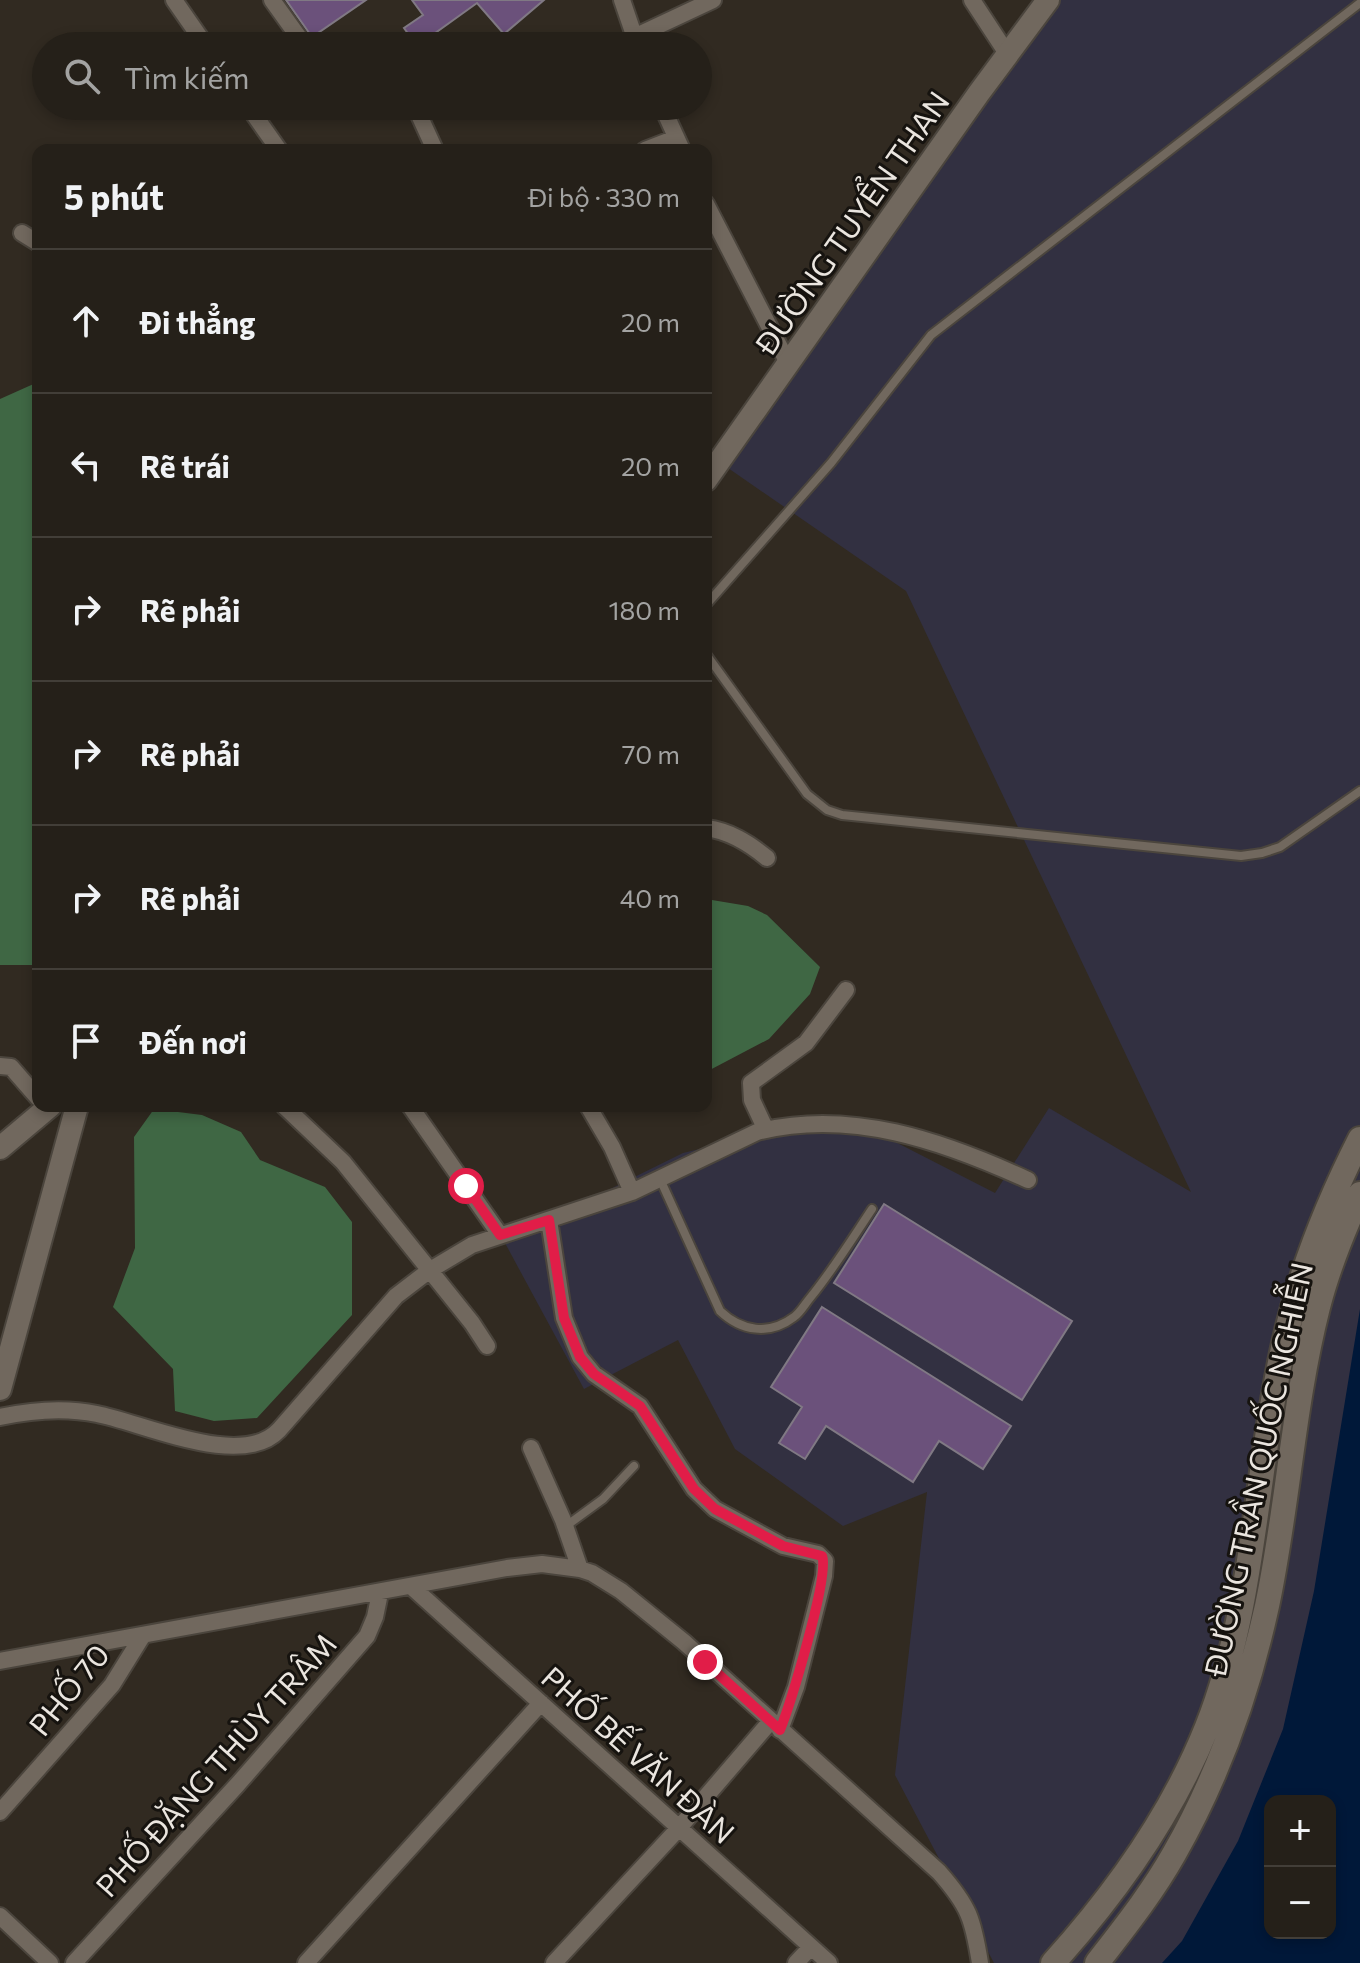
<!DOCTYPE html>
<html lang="vi">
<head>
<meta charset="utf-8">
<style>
  body { margin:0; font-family:Commissioner,sans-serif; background:#2d2822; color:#f1f3f6 }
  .controls { position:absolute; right:24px; bottom:24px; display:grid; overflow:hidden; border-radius:16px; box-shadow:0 4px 12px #0003 }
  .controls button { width:72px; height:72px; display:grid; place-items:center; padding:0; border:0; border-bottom:2px solid #423e38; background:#252019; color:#f1f3f6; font:40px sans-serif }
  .stop { position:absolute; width:24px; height:24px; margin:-18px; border:6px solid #e11d48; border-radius:50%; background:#fff }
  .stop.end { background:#e11d48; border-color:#fff; box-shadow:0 2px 8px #0008 }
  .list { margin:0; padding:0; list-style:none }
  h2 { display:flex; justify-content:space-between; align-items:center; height:104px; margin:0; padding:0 32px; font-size:34px }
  h2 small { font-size:26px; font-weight:400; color:#a3a3a2 }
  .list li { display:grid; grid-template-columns:52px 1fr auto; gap:24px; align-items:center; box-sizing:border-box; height:144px; padding:0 32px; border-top:2px solid #423e38 }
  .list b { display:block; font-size:30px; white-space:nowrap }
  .list em { font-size:26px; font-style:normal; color:#a3a3a2 }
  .icon { flex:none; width:44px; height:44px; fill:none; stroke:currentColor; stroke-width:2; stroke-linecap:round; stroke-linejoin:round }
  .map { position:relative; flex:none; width:1360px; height:1963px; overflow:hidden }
  .search { position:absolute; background:#252019; box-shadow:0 4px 12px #0003; left:32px; top:32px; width:680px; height:88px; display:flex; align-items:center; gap:20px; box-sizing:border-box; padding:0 28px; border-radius:44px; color:#a3a3a2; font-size:30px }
  .panel { position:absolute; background:#252019; box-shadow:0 4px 12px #0003; left:32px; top:144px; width:680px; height:968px; border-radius:16px }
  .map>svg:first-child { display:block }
</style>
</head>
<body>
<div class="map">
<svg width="1360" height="1963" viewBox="0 0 1360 1963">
  <rect width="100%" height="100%" fill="#312a21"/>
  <!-- industrial -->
  <path fill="#323041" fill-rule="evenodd" d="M1053 0H1360V1929L1170 1963H994L895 1775 927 1492 843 1526 735 1449 678 1340 584 1389 499 1232 598 1195 683 1153 779 1130H872L995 1193 1049 1108 1191 1192 906 591 728 468 793 366ZM1270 1801H1330V1933H1270Z"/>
  <!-- forest -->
  <path fill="#3f6744" d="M38 382V965H0V399Z
    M712 900 748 906 767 915 820 967 810 994 769 1039 706 1072V901Z
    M154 1109 202 1115 241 1132 260 1160 325 1187 352 1222V1315L257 1418 214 1421 175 1411 173 1369 113 1307 135 1248 134 1137Z"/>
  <!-- water -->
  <path fill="#001839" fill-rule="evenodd" d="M1360 1309V1963H1162L1182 1941 1238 1841 1283 1729 1314 1591ZM1270 1801H1330V1933H1270Z"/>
  <!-- building -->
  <path fill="#6b517b" stroke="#807984" stroke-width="2" d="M286 0H366L312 37Z
    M412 0H544L504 34 477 3 417 46 404 28 423 15Z
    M884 1204 1072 1321 1022 1400 834 1283Z
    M822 1307 1011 1426 983 1469 939 1441 913 1482 826 1426 805 1459 779 1443 802 1407 771 1387Z"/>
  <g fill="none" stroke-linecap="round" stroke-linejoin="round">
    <defs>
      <path id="service" d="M706 605 831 463 931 335 1360 3
        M706 654 807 794 827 810 842 815 1241 856 1262 853 1280 847 1360 791
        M660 1179 720 1311C741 1331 769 1336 794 1317 800 1313 805 1304 810 1298 833 1270 852 1239 872 1209
        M566 1526 603 1499 634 1466"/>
      <path id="minor" d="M174 0 206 46
        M272 0 305 46
        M622 0 637 44
        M972 0 1008 55
        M615 46 713 0
        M248 106 279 150
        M415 106 435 150
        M662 106 682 150
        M505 110 511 106
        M645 150 676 138
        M706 204 788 363
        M22 233 38 243
        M706 828C730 831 749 843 767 858
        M0 1066 11 1067 38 1098
        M284 1106 343 1162 472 1323 487 1346
        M410 1106 500 1235
        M588 1106 612 1147 632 1192
        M766 1130 752 1100 751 1083 806 1043 846 990
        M549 1220 564 1318 580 1357 594 1374 640 1406 694 1489 715 1509 783 1546 818 1554 825 1561 824 1576 796 1687 780 1730
        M0 1417C32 1410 64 1407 97 1414 143 1423 242 1470 279 1430L396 1296 430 1270 472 1245 632 1192 757 1132C850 1108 943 1141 1028 1180
        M531 1448 563 1520 580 1569
        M412 1587 829 1963
        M0 1661 507 1568 542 1564 580 1569 592 1573 621 1591 684 1642 939 1872C969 1906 973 1919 980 1963
        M0 1812 112 1685 143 1635
        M0 1916 50 1963
        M74 1963 238 1784 367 1636 375 1617 380 1593
        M306 1963 541 1703
        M554 1963 679 1828 770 1722
        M796 1963 811 1947"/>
      <path id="tertiary" d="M706 480 979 93 1048 0
        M0 1148 50 1106
        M0 1389 77 1106"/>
      <path id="secondary" d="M1053 1963C1117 1892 1172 1815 1207 1727 1255 1606 1255 1473 1283 1348 1299 1274 1326 1206 1360 1139
        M1097 1963C1124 1928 1152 1893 1174 1854 1218 1777 1248 1692 1267 1606 1288 1507 1293 1405 1318 1307 1328 1268 1343 1231 1360 1194"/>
    </defs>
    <!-- service casing -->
    <use href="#service" stroke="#4b453d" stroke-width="12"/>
    <!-- minor casing -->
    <use href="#minor" stroke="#4b453d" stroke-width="20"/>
    <!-- tertiary casing -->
    <use href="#tertiary" stroke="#4b453d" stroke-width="26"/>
    <!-- secondary casing -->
    <use href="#secondary" stroke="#4b453d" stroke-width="28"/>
    <!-- service -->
    <use href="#service" stroke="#71685e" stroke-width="8"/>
    <!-- minor -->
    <use href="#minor" stroke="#71685e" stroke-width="16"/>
    <!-- tertiary -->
    <use href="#tertiary" stroke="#71685e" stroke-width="22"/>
    <!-- secondary -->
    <use href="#secondary" stroke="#71685e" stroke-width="24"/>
  </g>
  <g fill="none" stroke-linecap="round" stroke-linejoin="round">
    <!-- route -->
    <path stroke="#e11d48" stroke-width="10" d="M466 1186 500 1235 549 1220 564 1318 580 1357 594 1374 640 1406 694 1489 715 1509 783 1546 822 1556C830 1575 790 1705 780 1730L705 1662"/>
  </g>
  <g text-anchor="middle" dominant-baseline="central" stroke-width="6" stroke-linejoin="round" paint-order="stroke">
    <!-- street labels -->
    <g font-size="30" fill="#eae5df" stroke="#16130f">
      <text transform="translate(851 222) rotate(-55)">ĐƯỜNG TUYỂN THAN</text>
      <text transform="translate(1257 1469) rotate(-78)">ĐƯỜNG TRẦN QUỐC NGHIỄN</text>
      <text transform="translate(68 1689) rotate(-51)">PHỐ 70</text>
      <text transform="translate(639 1754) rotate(42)">PHỐ BẾ VĂN ĐÀN</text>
      <text transform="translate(215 1764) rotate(-48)">PHỐ ĐẶNG THÙY TRÂM</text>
    </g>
  </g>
</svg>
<div class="controls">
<button>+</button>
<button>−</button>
</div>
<div class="stop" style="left:466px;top:1186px"></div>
<div class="stop end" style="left:705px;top:1662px"></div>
<div class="search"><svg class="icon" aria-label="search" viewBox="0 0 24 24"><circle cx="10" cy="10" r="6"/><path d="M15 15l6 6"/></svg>Tìm kiếm</div>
<section class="panel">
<h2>5 phút<small>Đi bộ · 330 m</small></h2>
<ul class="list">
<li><svg class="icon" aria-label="ahead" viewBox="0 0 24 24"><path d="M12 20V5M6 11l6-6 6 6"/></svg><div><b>Đi thẳng</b></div><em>20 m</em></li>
<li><svg class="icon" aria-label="left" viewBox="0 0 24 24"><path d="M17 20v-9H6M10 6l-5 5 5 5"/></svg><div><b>Rẽ trái</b></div><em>20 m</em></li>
<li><svg class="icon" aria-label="right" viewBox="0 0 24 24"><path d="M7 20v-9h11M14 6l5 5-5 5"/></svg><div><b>Rẽ phải</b></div><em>180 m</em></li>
<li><svg class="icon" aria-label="right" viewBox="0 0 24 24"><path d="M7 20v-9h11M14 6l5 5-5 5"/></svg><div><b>Rẽ phải</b></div><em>70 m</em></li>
<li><svg class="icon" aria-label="right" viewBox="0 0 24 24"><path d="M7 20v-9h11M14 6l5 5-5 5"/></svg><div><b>Rẽ phải</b></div><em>40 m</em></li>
<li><svg class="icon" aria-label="arrive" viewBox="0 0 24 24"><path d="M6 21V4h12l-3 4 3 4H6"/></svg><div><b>Đến nơi</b></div></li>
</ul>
</section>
</div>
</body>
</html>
